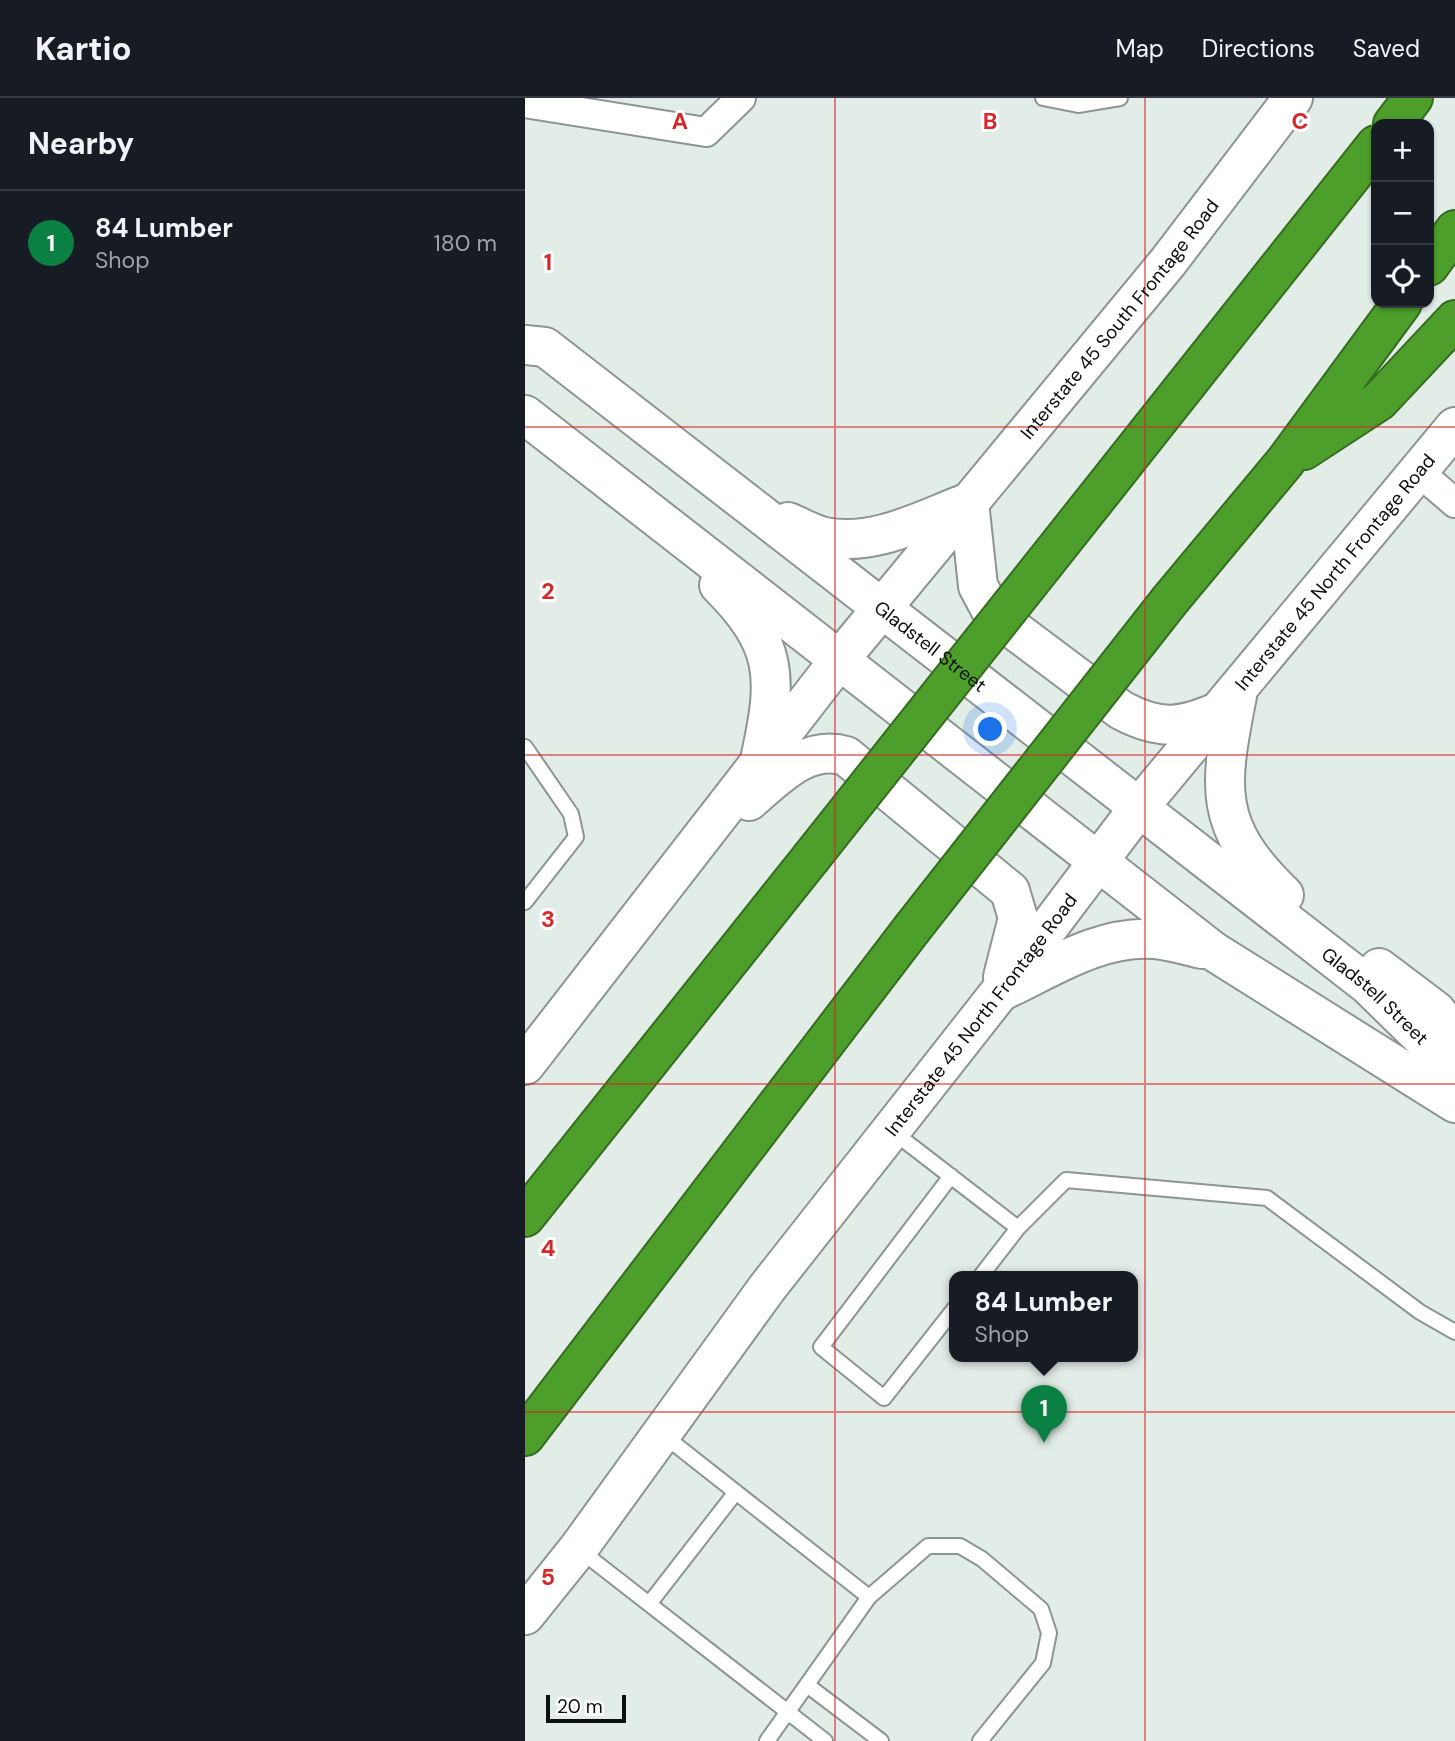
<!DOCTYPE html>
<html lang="en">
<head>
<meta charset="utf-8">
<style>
  body { margin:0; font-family:"DM Sans",sans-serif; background:#242831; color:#f1f3f6 }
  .controls { position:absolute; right:21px; top:21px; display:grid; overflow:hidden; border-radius:14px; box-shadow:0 2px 5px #0004 }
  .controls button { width:63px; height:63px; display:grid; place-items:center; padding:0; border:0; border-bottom:2px solid #363941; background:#171b24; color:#f1f3f6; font:35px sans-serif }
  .scale { position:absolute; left:21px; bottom:18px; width:80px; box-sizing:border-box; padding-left:7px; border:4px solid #0b0f0d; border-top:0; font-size:19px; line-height:24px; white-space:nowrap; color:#0b0f0d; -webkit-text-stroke:5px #fff; paint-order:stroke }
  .you { position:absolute; left:466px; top:632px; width:24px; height:24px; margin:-18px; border:5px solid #fff; border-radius:50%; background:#1a73e8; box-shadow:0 0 0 10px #1a73e833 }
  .badge { display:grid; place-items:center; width:46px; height:46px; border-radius:50%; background:#0b8043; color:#fff; font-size:23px; font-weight:700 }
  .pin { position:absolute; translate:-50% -58px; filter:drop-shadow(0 2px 4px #0008) }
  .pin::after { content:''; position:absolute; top:37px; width:24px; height:21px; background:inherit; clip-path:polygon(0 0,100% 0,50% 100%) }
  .popup { position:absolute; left:424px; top:1173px; width:189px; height:91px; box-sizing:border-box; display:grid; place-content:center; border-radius:14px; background:#171b24; filter:drop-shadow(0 2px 5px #0005); font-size:23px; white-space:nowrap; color:#9ea1a6 }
  .popup b { font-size:26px; color:#f1f3f6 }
  .popup::after { content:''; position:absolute; left:50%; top:100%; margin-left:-14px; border:14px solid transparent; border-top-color:#171b24 }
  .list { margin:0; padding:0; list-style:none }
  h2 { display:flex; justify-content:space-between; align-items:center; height:91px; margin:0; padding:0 28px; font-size:30px }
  h2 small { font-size:23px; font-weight:400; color:#9ea1a6 }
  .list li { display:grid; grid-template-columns:46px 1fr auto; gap:21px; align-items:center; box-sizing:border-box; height:105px; padding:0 28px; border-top:2px solid #363941 }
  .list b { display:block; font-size:26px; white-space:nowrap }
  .list p { margin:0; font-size:23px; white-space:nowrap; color:#9ea1a6 }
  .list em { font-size:23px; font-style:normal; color:#9ea1a6 }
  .icon { flex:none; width:38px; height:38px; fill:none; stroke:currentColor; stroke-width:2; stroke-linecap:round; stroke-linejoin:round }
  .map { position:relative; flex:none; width:930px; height:1643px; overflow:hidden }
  header { display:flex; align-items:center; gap:42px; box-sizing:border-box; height:98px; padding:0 35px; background:#171b24; border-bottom:2px solid #363941 }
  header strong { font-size:33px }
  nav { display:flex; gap:38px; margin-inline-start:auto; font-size:24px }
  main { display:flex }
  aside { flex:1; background:#171b24 }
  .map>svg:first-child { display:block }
</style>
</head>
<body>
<header>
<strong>Kartio</strong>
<nav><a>Map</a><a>Directions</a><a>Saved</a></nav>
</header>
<main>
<aside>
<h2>Nearby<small></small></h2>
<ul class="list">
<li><span class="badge">1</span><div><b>84 Lumber</b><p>Shop</p></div><em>180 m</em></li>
</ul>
</aside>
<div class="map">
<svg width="930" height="1643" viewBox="0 0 930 1643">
  <rect width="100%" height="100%" fill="#e3ede8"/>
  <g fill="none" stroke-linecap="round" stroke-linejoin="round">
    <defs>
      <path id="lane" d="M518 0 553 7 595 0
        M0 649 46 716 51 739 0 804
        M367 1033 493 1130 455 1179
        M426 1078 296 1249 359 1300 430 1210
        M493 1130 541 1082 742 1100 895 1214 930 1234
        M137 1336 344 1499 242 1643
        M56 1453 300 1643
        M344 1499 403 1448H435L457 1461 516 1511 524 1535 518 1565 455 1643
        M124 1506 211 1394
        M282 1587 356 1643"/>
      <path id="street" d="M0 5 181 34 216 0
        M895 375 930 405"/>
      <g id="secondary">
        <path id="s1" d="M0 247 20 249 843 887 930 972"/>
        <path d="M0 317 688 853 930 1005"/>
        <path d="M444 404 453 488 468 516 596 612C635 633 657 630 697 612"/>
        <path d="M263 424C275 429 287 436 299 439 349 449 397 422 442 405"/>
        <path d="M194 487C253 546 253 579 236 657"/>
        <path d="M712 598C694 689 687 728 759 797"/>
        <path d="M224 703C252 679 282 646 321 658L485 793 493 820 478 879"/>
        <path d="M854 870 911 913 930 938"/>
        <path d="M479 892C526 870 575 837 629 841 645 842 662 848 677 851"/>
        <path id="s2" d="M0 967 315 561 643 164 768 0"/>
        <path id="s3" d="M0 1517 53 1451 242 1190 474 895 615 708 930 329"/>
      </g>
      <path id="highway" d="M868 26 888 0
        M904 168 930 132
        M779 352 854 303 930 222
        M546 432 851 47
        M645 502 760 364 877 205
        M0 1119 285 761
        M0 1338 386 832"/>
    </defs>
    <!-- lane casing -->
    <use href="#lane" stroke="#8c9591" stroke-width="18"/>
    <!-- street casing -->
    <use href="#street" stroke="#8c9591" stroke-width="32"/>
    <!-- secondary casing -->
    <use href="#secondary" stroke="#8c9591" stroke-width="42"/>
    <!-- highway casing -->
    <use href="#highway" stroke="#366c20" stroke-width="42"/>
    <!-- lane -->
    <use href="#lane" stroke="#fff" stroke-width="14"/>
    <!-- street -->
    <use href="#street" stroke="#fff" stroke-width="28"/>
    <!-- secondary -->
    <use href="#secondary" stroke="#fff" stroke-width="38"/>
    <!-- highway -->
    <use href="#highway" stroke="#4d9e2b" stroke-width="38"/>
    <defs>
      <path id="highway-bridge" d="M285 761 546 432
        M386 832 645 502"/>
    </defs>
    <!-- highway-bridge casing -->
    <use href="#highway-bridge" stroke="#366c20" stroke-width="42" stroke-linecap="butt"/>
    <!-- highway-bridge -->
    <use href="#highway-bridge" stroke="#4d9e2b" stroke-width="38"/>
  </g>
  <!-- grid -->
  <path fill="none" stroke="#d62828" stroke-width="2" stroke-opacity="0.55" d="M310 0V1643M620 0V1643M0 329H930M0 657H930M0 986H930M0 1314H930"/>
  <g text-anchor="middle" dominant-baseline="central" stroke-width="6" stroke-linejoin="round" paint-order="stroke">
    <!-- street labels -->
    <g font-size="19" fill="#0b0f0d" stroke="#fff">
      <text stroke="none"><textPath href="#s2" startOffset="954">Interstate 45 South Frontage Road</textPath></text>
      <text stroke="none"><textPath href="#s3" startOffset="1321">Interstate 45 North Frontage Road</textPath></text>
      <text stroke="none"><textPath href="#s1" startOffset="508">Gladstell Street</textPath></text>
      <text stroke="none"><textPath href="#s1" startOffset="1074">Gladstell Street</textPath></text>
      <text stroke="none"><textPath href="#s3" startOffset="754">Interstate 45 North Frontage Road</textPath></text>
    </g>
  </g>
  <g font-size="23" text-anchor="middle" font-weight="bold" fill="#d62828" stroke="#fff" stroke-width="6" stroke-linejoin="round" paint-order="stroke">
    <text x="155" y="31">A</text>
    <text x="465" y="31">B</text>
    <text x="775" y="31">C</text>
    <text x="23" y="172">1</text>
    <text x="23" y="501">2</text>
    <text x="23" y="829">3</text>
    <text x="23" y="1158">4</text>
    <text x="23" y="1487">5</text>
  </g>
</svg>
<div class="controls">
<button>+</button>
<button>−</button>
<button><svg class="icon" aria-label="locate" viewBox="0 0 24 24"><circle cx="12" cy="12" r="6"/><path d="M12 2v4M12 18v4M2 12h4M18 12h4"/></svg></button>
</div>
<div class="scale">20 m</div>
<div class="you"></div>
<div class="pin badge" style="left:519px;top:1345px">1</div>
<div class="popup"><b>84 Lumber</b>Shop</div>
</div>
</main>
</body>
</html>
